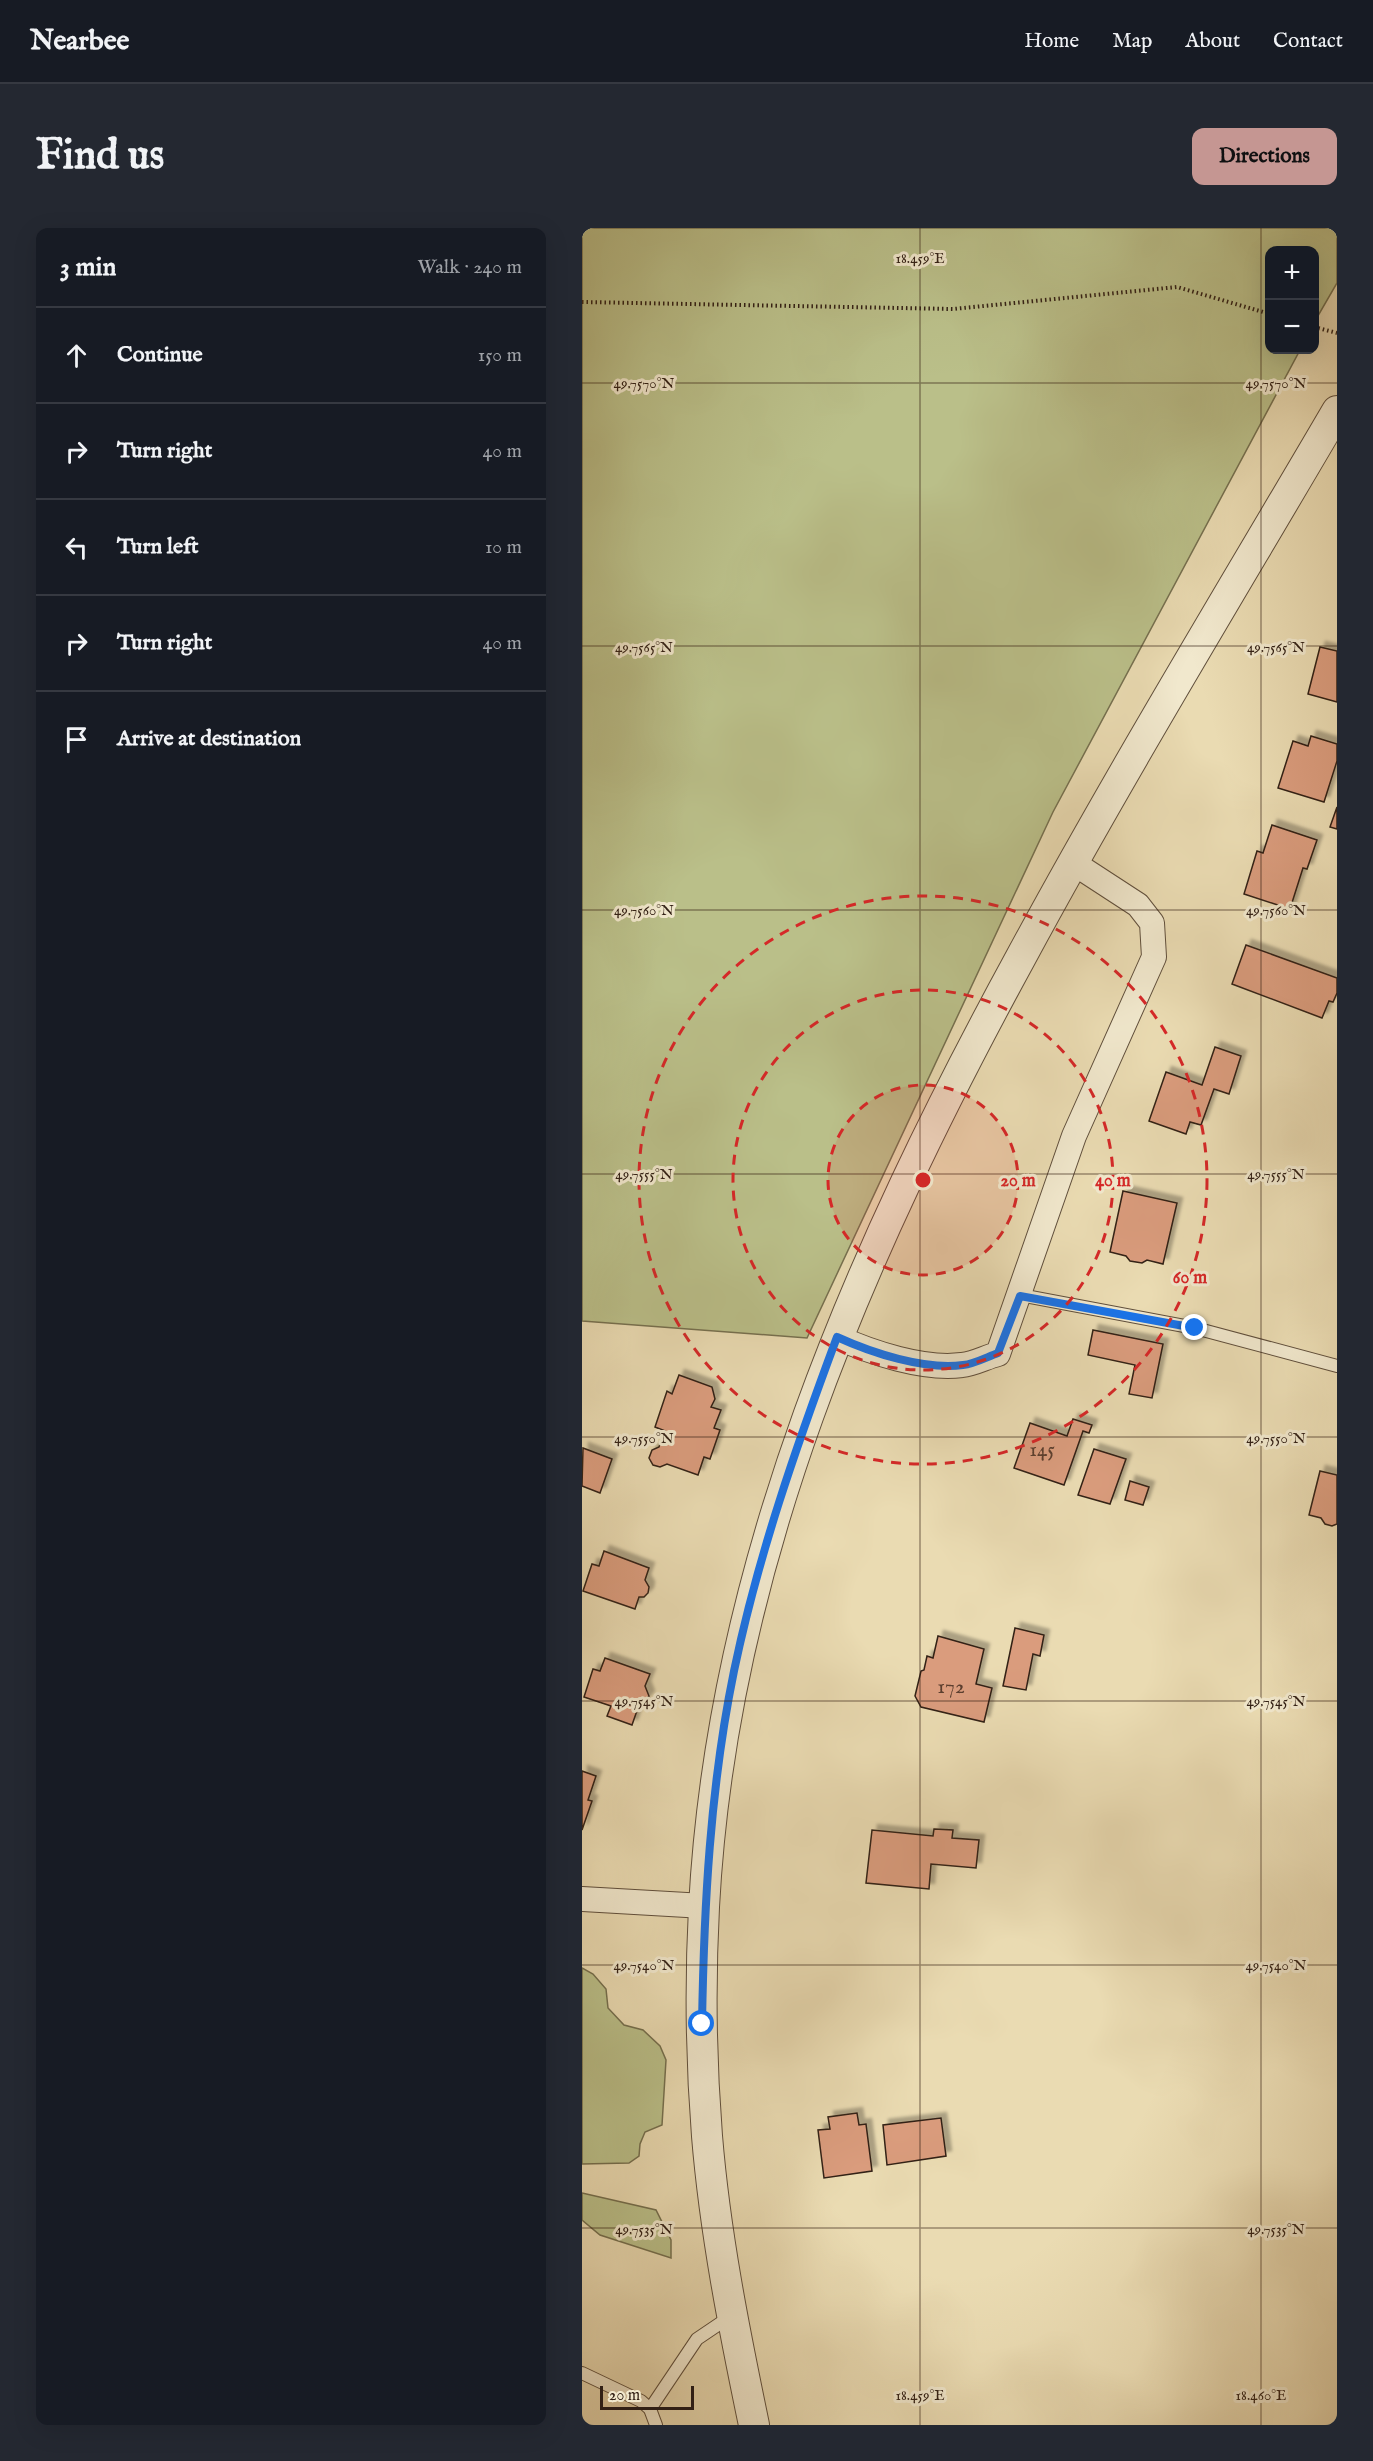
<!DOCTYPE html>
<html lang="en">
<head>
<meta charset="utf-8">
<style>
	:root { --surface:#171b24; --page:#242831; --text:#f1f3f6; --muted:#9ea1a6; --line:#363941; --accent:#c59692 }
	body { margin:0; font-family:"IM FELL English",serif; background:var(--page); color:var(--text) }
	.controls { position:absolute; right:18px; top:18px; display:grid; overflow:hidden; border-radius:12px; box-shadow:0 6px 24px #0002 }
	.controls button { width:54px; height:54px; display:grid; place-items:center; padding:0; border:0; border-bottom:2px solid var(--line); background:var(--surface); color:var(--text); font:30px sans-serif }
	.scale { position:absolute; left:18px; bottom:15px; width:94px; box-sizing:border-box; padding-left:6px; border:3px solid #322015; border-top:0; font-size:16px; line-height:21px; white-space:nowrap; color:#322015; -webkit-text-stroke:4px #f1e8cd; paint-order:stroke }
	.stop { position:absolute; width:18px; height:18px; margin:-14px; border:4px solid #1a73e8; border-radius:50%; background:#fff }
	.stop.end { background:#1a73e8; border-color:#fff; box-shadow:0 2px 6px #0008 }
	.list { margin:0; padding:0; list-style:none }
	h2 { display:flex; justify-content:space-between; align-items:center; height:78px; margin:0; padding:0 24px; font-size:26px }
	h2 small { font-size:20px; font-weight:400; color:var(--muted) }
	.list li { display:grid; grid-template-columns:39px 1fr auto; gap:18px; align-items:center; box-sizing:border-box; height:96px; padding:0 24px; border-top:2px solid var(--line) }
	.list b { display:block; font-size:22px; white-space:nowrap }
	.list em { font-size:20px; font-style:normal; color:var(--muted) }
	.icon { flex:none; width:33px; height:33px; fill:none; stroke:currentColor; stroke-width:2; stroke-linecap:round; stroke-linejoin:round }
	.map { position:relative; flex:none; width:755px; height:2197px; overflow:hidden; border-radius:12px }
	header { display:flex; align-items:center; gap:36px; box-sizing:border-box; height:84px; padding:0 30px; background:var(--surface); border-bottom:2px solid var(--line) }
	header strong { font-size:28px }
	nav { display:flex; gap:33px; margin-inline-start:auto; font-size:21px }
	.intro { display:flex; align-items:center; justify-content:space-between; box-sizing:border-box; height:144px; padding:0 36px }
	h1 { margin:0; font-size:42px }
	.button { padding:15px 27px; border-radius:12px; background:var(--accent); color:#111; font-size:21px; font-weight:700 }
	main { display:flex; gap:36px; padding:0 36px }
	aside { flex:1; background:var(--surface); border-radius:12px; box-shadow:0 6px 24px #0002 }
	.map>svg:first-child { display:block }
	.green { fill:#babf89; stroke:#76704f; stroke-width:1.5 }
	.building { fill:#da9c7d; stroke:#322015; stroke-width:1.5; filter:url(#shadow) }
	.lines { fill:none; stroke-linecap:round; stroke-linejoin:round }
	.service-casing { stroke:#604f3c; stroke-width:14 }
	.minor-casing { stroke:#604f3c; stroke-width:26 }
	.tertiary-casing { stroke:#604f3c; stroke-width:32 }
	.path { stroke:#322015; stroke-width:4; stroke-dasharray:1.5 3; stroke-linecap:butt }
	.service { stroke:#f1e8cd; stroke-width:12 }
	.minor { stroke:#f1e8cd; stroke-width:24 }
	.tertiary { stroke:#f1e8cd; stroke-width:30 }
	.route { stroke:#1a73e8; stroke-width:8 }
	.ticks { fill:none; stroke:#322015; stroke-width:1.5; stroke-opacity:0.45 }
	.ring { fill:none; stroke:#d62828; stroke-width:3; stroke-dasharray:10 8 }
	.labels { text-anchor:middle; stroke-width:6; stroke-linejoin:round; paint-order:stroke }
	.number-label { font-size:21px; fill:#5c3f2f }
	.ticks-label { font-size:15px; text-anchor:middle; fill:#322015; stroke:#f1e8cd; stroke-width:6; stroke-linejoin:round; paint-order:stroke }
	.centre { fill:#d62828; stroke:#f1e8cd; stroke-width:3 }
	.ring-label { font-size:18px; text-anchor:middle; font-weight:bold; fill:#d62828; stroke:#f1e8cd; stroke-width:6; stroke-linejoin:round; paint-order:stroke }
</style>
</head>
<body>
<header>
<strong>Nearbee</strong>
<nav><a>Home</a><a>Map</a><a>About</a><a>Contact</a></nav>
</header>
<div class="intro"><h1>Find us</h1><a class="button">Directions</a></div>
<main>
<aside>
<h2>3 min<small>Walk · 240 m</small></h2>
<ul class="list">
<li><svg class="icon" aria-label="ahead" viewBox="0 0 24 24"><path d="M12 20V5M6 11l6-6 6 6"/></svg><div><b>Continue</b></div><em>150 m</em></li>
<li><svg class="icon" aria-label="right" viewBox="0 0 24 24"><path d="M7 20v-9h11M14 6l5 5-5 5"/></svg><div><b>Turn right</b></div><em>40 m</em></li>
<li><svg class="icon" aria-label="left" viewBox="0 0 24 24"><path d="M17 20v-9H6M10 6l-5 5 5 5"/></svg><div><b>Turn left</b></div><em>10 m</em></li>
<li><svg class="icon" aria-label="right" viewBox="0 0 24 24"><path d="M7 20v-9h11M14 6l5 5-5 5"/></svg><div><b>Turn right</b></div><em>40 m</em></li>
<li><svg class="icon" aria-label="arrive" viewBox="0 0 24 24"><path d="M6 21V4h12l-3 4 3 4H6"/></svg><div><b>Arrive at destination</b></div></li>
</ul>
</aside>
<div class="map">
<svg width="755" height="2197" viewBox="0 0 755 2197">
	<defs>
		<filter id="shadow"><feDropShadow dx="5.5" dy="-5.5" stdDeviation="1.5" flood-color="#0004"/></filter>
	</defs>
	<rect width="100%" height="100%" fill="#eadbb2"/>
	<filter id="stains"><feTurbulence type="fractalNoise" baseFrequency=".00333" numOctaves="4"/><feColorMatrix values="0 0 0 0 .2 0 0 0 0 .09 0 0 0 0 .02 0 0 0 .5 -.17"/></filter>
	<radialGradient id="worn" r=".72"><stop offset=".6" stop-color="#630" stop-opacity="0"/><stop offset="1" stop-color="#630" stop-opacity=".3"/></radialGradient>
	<g class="green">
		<polygon points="0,0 755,0 755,55 733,93 732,22 688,22 688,122 718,122 471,584 225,1110 0,1093"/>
		<polygon points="0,1740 11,1746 24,1761 26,1780 42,1797 61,1802 78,1818 84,1832 80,1897 63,1904 58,1916 57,1928 47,1935 0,1936"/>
		<polygon points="0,1965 74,1982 89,2012 89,2030 18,2007 0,1992"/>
	</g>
	<g class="building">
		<polygon points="738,419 755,423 755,474 726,466"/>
		<polygon points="729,508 755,516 755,533 742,574 696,560 711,513 726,518"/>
		<polygon points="755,579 755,601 748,599"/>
		<polygon points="690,597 735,612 725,641 721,640 708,681 662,666 675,623 681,625"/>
		<polygon points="664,717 755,750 755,765 751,774 747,773 740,790 650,756"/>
		<polygon points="633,819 659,828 647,866 632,861 619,897 608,894 604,906 567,893 584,844 620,857"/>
		<polygon points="541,963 595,975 581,1036 565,1032 560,1035 548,1033 544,1028 528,1024"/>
		<polygon points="511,1102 581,1116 570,1170 547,1166 553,1137 506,1127"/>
		<polygon points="97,1147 130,1159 133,1171 129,1179 139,1182 132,1200 138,1202 128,1231 122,1229 116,1247 85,1236 78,1239 71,1237 67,1230 70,1222 77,1219 83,1203 73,1199 85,1163 90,1166"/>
		<polygon points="491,1191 510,1197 507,1205 501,1203 482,1257 432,1240 448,1195 485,1208"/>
		<polygon points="1,1220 30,1231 18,1265 0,1258"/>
		<polygon points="512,1221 544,1231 528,1276 496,1267"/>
		<polygon points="738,1243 755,1247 755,1296 750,1298 743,1296 739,1290 727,1287"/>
		<polygon points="548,1253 567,1259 561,1277 543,1272"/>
		<polygon points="22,1323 67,1340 63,1352 67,1359 66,1365 62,1369 57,1369 53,1381 1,1363 10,1336 17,1338"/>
		<polygon points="433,1400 462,1407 458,1428 451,1426 444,1462 421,1458"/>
		<polygon points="356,1408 402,1421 394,1456 410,1460 402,1494 339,1479 333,1468 339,1443 342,1442 345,1428 351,1430"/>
		<polygon points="23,1430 68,1446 63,1458 67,1468 62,1474 58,1474 50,1497 25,1488 29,1478 2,1469 11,1441 18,1443"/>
		<polygon points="0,1543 14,1548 6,1572 10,1573 0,1602"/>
		<polygon points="352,1601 371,1602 370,1610 397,1612 394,1640 349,1636 347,1661 284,1655 290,1602 351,1608"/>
		<polygon points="275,1885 277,1897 284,1896 290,1943 242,1950 236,1902 248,1901 246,1889"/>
		<polygon points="359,1890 364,1928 305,1937 301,1897"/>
	</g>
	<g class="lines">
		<g class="service-casing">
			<g id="service">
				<polyline points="438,1067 613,1100 755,1138"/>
				<polyline points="0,2145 59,2173 68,2181 74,2197"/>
				<polyline points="68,2181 115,2111 149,2088"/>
			</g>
		</g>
		<g class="minor-casing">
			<g id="minor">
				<path d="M255,1109C290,1125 342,1142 380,1137C392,1136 404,1129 416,1126L492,908L572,729L570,695L556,677L490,634"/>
				<polyline points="0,1671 122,1678"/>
			</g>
		</g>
		<g class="tertiary-casing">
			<path id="tertiary" d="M172,2197C152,2101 133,2005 125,1908C119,1832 118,1755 122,1679C140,1337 277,1026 439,729C539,544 649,364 755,183"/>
		</g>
		<g class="path">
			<polyline points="0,74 371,81 595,59 688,86"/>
			<polyline points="732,99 755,105"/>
		</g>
		<use href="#service" class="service"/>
		<use href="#minor" class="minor"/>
		<use href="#tertiary" class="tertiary"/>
	</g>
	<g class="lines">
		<path class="route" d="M120,1796C122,1678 128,1560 152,1443C176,1328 214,1219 255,1109C290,1125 342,1142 381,1137C392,1136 405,1129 416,1125L438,1068L613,1100"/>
	</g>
	<path class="ticks" d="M338,0V2197M679,0V2197M0,155H755M0,418H755M0,682H755M0,946H755M0,1209H755M0,1473H755M0,1737H755M0,2000H755"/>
	<circle cx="341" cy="952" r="95" fill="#d62828" fill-opacity=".12"/>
	<g class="ring">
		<circle cx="341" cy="952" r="95"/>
		<circle cx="341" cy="952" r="190"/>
		<circle cx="341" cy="952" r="284"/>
	</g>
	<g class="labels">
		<g class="number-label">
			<text x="460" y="1228">145</text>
			<text x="369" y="1465">172</text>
		</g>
	</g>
	<g class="ticks-label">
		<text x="338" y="35">18.459°E</text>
		<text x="62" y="160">49.7570°N</text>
		<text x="694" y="160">49.7570°N</text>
		<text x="62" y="424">49.7565°N</text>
		<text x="694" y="424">49.7565°N</text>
		<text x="62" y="687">49.7560°N</text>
		<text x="694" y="687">49.7560°N</text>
		<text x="62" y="951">49.7555°N</text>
		<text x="694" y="951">49.7555°N</text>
		<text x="62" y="1215">49.7550°N</text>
		<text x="694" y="1215">49.7550°N</text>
		<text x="62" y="1478">49.7545°N</text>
		<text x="694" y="1478">49.7545°N</text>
		<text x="62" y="1742">49.7540°N</text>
		<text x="694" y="1742">49.7540°N</text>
		<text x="62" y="2006">49.7535°N</text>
		<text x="694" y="2006">49.7535°N</text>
		<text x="338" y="2172">18.459°E</text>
		<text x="679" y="2172">18.460°E</text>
	</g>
	<circle cx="341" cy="952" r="9" class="centre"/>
	<g class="ring-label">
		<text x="436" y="958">20 m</text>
		<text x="531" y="958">40 m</text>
		<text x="608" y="1055">60 m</text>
	</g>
	<rect width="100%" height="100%" filter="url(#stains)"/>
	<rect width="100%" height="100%" fill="url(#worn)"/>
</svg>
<div class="controls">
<button>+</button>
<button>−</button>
</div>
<div class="scale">20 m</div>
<div class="stop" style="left:120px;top:1796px"></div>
<div class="stop end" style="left:613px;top:1100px"></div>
</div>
</main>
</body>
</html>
